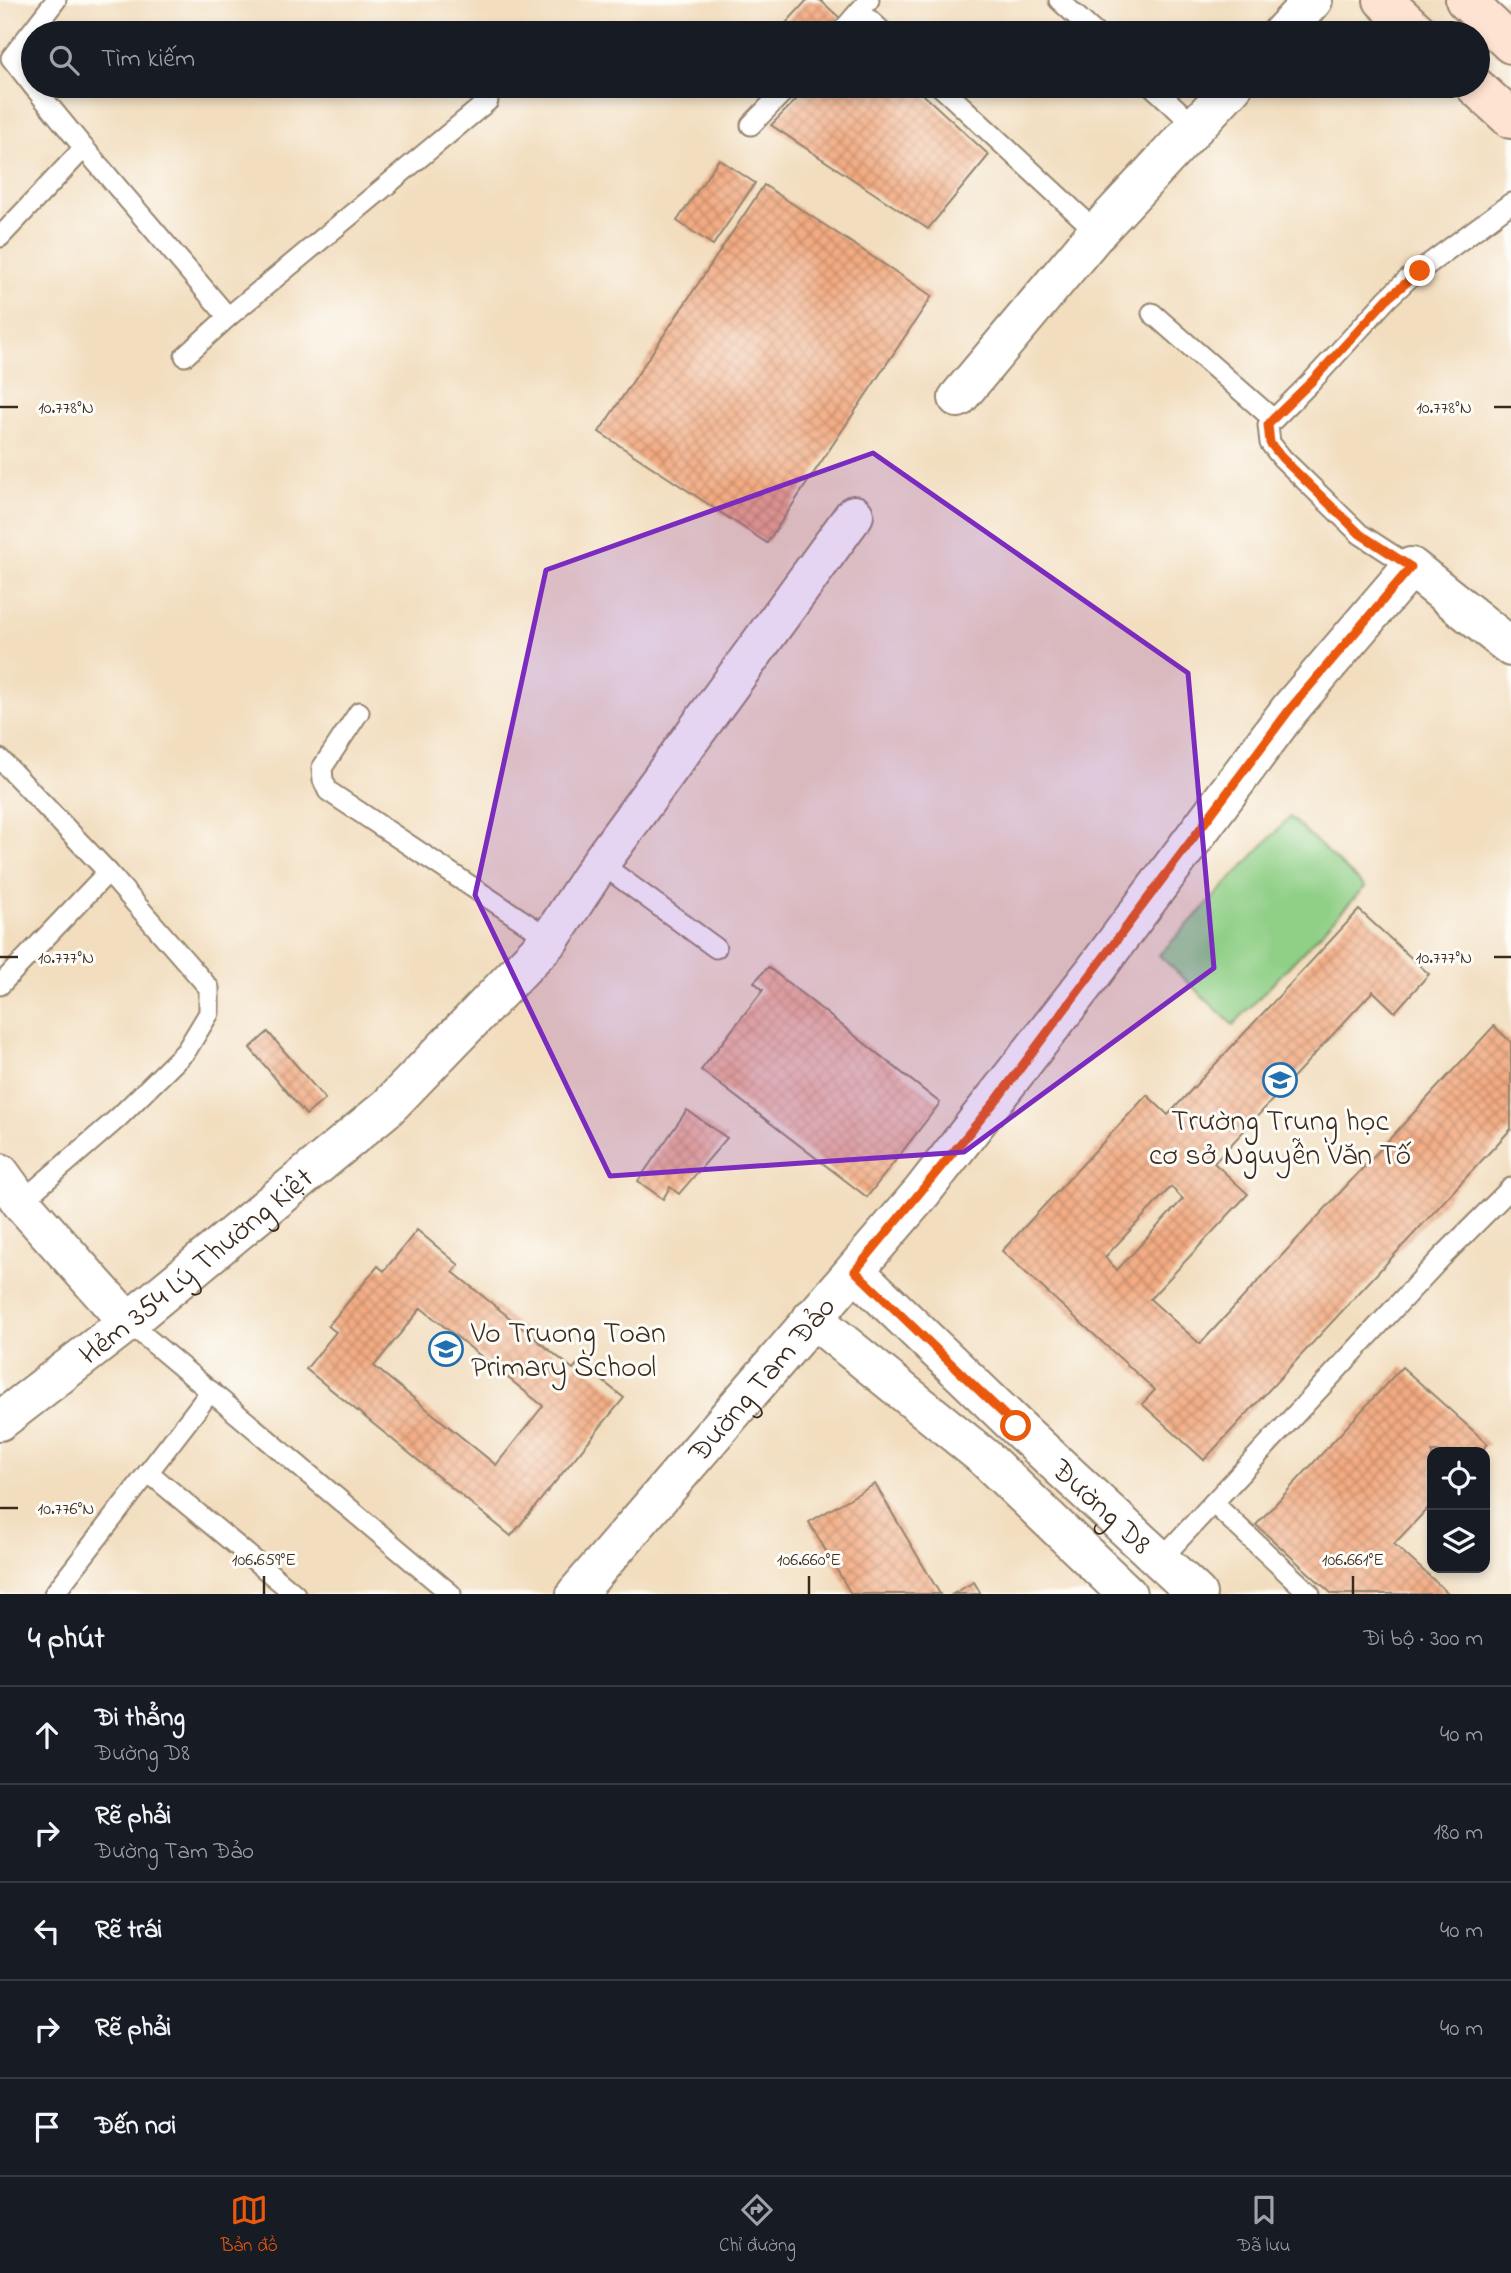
<!DOCTYPE html>
<html lang="vi">
<head>
<meta charset="utf-8">
<style>
	:root { --surface:#171b24; --page:#242831; --text:#f1f3f6; --muted:#9ea1a6; --line:#363941; --accent:#ea580c }
	body { margin:0; font-family:"Indie Flower",sans-serif; background:var(--page); color:var(--text) }
	.controls { position:absolute; right:21px; bottom:21px; display:grid; overflow:hidden; border-radius:14px; box-shadow:0 4px 10px #0003 }
	.controls button { width:63px; height:63px; display:grid; place-items:center; padding:0; border:0; border-bottom:2px solid var(--line); background:var(--surface); color:var(--text); font:35px sans-serif }
	.stop { position:absolute; width:21px; height:21px; margin:-16px; border:5px solid #ea580c; border-radius:50%; background:#fff }
	.stop.end { background:#ea580c; border-color:#fff; box-shadow:0 2px 7px #0008 }
	.list { margin:0; padding:0; list-style:none }
	h2 { display:flex; justify-content:space-between; align-items:center; height:91px; margin:0; padding:0 28px; font-size:30px }
	h2 small { font-size:23px; font-weight:400; color:var(--muted) }
	.list li { display:grid; grid-template-columns:46px 1fr auto; gap:21px; align-items:center; box-sizing:border-box; height:98px; padding:0 28px; border-top:2px solid var(--line) }
	.list b { display:block; font-size:26px; white-space:nowrap }
	.list p { margin:0; font-size:23px; white-space:nowrap; color:var(--muted) }
	.list em { font-size:23px; font-style:normal; color:var(--muted) }
	.icon { flex:none; width:38px; height:38px; fill:none; stroke:currentColor; stroke-width:2; stroke-linecap:round; stroke-linejoin:round }
	.map { position:relative; flex:none; width:1511px; height:1594px; overflow:hidden }
	.search { position:absolute; background:var(--surface); box-shadow:0 4px 10px #0003; left:21px; right:21px; top:21px; height:77px; display:flex; align-items:center; gap:18px; box-sizing:border-box; padding:0 24px; border-radius:38px; color:var(--muted); font-size:26px }
	.sheet { height:581px; background:var(--surface) }
	nav { display:flex; justify-content:space-around; align-items:center; box-sizing:border-box; height:98px; border-top:2px solid var(--line); background:var(--surface); font-size:19px; color:var(--muted) }
	nav a { display:grid; justify-items:center; gap:4px }
	nav .on { color:var(--accent) }
	.map>svg:first-child { display:block }
	.garden { fill:#8fcf86; stroke:#657c52; stroke-width:2 }
	.building { fill:url(#building-cross-hatch); fill-rule:evenodd }
	.lines { fill:none; stroke-linecap:round; stroke-linejoin:round }
	.lane-casing { stroke:#96846e; stroke-width:23 }
	.street-casing { stroke:#96846e; stroke-width:42 }
	.secondary-casing { stroke:#96846e; stroke-width:42 }
	.lane { stroke:#fff; stroke-width:19 }
	.street { stroke:#fff; stroke-width:38 }
	.secondary { stroke:#fee3d2; stroke-width:38 }
	.route { stroke:#ea580c; stroke-width:9 }
	.marked { fill:#7b2cbf; fill-opacity:0.2; stroke:#7b2cbf; stroke-width:5; stroke-linejoin:round }
	.ticks { fill:none; stroke:#3b2a1e; stroke-width:2.5 }
	.labels { text-anchor:middle; stroke-width:6; stroke-linejoin:round; paint-order:stroke }
	.poi-label { font-size:30px; fill:#3b2a1e; stroke:#fdfcf7 }
	.street-label { font-size:30px; fill:#3b2a1e; stroke:#fdfcf7 }
	.ticks-label { font-size:18px; text-anchor:middle; fill:#3b2a1e; stroke:#fdfcf7; stroke-width:6; stroke-linejoin:round; paint-order:stroke }
</style>
</head>
<body>
<div class="map">
<svg width="1511" height="1594" viewBox="0 0 1511 1594">
	<defs>
		<pattern id="building-cross-hatch" width="8" height="8" patternUnits="userSpaceOnUse" patternTransform="scale(1.75)"><rect width="8" height="8" fill="#f3ab82"/><path d="M0 0l8 8M0 8l8-8" fill="none" stroke="#c68b6a"/></pattern>
	</defs>
	<rect width="100%" height="100%" fill="#fdfcf7"/>
	<filter id="ink" filterUnits="userSpaceOnUse"><feTurbulence type="fractalNoise" baseFrequency=".0143" numOctaves="2"/><feDisplacementMap in="SourceGraphic" scale="14" xChannelSelector="R" yChannelSelector="G"/><feConvolveMatrix kernelMatrix="1 2 1 2 8 2 1 2 1" color-interpolation-filters="sRGB"/></filter>
	<filter id="wash" filterUnits="userSpaceOnUse"><feTurbulence type="fractalNoise" baseFrequency=".00686" numOctaves="4" result="noise"/><feDisplacementMap in="SourceGraphic" scale="28" xChannelSelector="R" yChannelSelector="G"/><feGaussianBlur stdDeviation="1.57" result="paint"/><feColorMatrix in="noise" values="0 0 0 0 0 0 0 0 0 0 0 0 0 0 0 0 0 1.4 0 .05"/><feComposite in="paint" operator="in"/></filter>
	<g filter="url(#wash)">
		<rect width="100%" height="100%" fill="#f2ddbe"/>
		<polygon class="garden" points="1290,817 1365,887 1233,1025 1159,955"/>
		<g id="blocks">
			<g class="building">
				<polygon points="807,0 820,0 840,18 826,33 777,33"/>
				<polygon points="810,86 914,86 989,155 928,229 771,125"/>
				<polygon points="719,159 755,183 713,245 677,221"/>
				<polygon points="764,185 932,296 767,543 599,432"/>
				<path d="M1359,910L1429,974L1395,1012L1373,991L1214,1163L1248,1194L1150,1299L1200,1344L1494,1026L1511,1042V1129L1204,1460L1142,1404L1155,1390L1002,1251L1147,1095L1168,1115ZM1171,1187L1183,1199L1117,1270L1105,1257Z"/>
				<polygon points="768,967 940,1103 867,1197 701,1070 763,990 754,982"/>
				<polygon points="268,1032 325,1099 306,1115 250,1048"/>
				<polygon points="687,1110 727,1138 679,1194 670,1187 663,1199 638,1181"/>
				<path d="M417,1230L459,1265L453,1272L573,1369L579,1362L624,1398L511,1536L306,1369L336,1332L328,1326L378,1266L384,1271ZM421,1308L543,1406L496,1465L374,1366Z"/>
				<polygon points="1402,1367 1488,1444 1480,1452 1432,1452 1432,1504 1394,1544 1449,1594 1332,1594 1256,1525"/>
				<polygon points="875,1484 940,1594 851,1594 809,1522"/>
				<polygon points="974,1582 981,1594 953,1594"/>
			</g>
		</g>
	</g>
	<g filter="url(#ink)">
		<use href="#blocks" fill-opacity="0" stroke="#96846e" stroke-width="2"/>
		<g class="lines">
			<g class="lane-casing">
				<g id="lane">
					<polyline points="1059,0 1095,33"/>
					<polyline points="861,12 884,33"/>
					<polyline points="840,33 869,0"/>
					<polyline points="33,86 11,58 56,0"/>
					<polyline points="940,86 1097,232"/>
					<polyline points="1152,86 1195,126"/>
					<polyline points="751,125 789,86"/>
					<polyline points="84,148 228,317"/>
					<polyline points="0,237 84,148 33,86"/>
					<polyline points="1152,313 1273,419"/>
					<polyline points="185,356 228,317 488,101"/>
					<polyline points="1411,567 1360,534 1282,458 1270,443 1268,425 1312,381 1387,299 1407,280 1511,203"/>
					<polyline points="359,712 322,768 323,780 328,791 550,939"/>
					<polyline points="0,759 108,872 209,988 209,1013 186,1051 118,1118 21,1202"/>
					<polyline points="600,863 716,948"/>
					<polyline points="0,985 108,872"/>
					<polyline points="128,1322 451,1594"/>
					<polyline points="148,1472 295,1594"/>
					<polyline points="1213,1503 1310,1594"/>
					<polyline points="1160,1560 1442,1257 1511,1188"/>
					<polyline points="54,1594 211,1391"/>
				</g>
			</g>
			<g class="street-casing">
				<g id="street">
					<polyline points="1282,33 1313,0"/>
					<polyline points="958,398 1097,232 1233,86"/>
					<polyline points="0,1173 21,1202 128,1322"/>
					<path id="s1" d="M855,1271L1016,1426L1197,1594"/>
					<polyline points="812,1318 984,1457 1127,1594"/>
					<path id="s2" d="M0,1421L128,1322L388,1107L550,939L600,863L854,515"/>
					<path id="s3" d="M576,1594L922,1192L1093,973L1290,709L1411,567L1511,647"/>
				</g>
			</g>
			<g class="secondary-casing">
				<g id="secondary">
					<polyline points="1383,0 1419,33"/>
					<polyline points="1465,0 1511,44"/>
					<polyline points="1475,86 1511,119"/>
				</g>
			</g>
			<use href="#lane" class="lane"/>
			<use href="#street" class="street"/>
			<use href="#secondary" class="secondary"/>
		</g>
	</g>
	<g class="lines" filter="url(#ink)">
		<polyline class="route" points="1016,1426 855,1271 998,1098 1290,709 1411,567 1360,534 1282,458 1270,443 1268,425 1273,419 1312,381 1387,299 1420,271"/>
	</g>
	<path class="marked" d="M873,453L1188,673L1214,968L964,1152L610,1176L475,895L546,570Z"/>
	<path class="ticks" d="M0,407H18M1494,407H1511M0,957H18M1494,957H1511M0,1508H18M264,1576V1594M809,1576V1594M1353,1576V1594"/>
	<defs>
		<g id="school-ring" transform="scale(1.75)"><circle r="9.5" fill="#fdfcf7" stroke="#1f6fb2" stroke-width="1.5"/><path d="M0-5L7-2L0 1L-7-2ZM-4 1L0 2.5L4 1V4Q0 6-4 4Z" fill="#1f6fb2"/></g>
	</defs>
	<g fill-rule="evenodd">
		<use href="#school-ring" x="1280" y="1080"/>
		<use href="#school-ring" x="446" y="1349"/>
	</g>
	<g class="labels">
		<g class="poi-label">
			<text x="1280" y="1130">Trường Trung học<tspan x="1280" dy="34">cơ sở Nguyễn Văn Tố</tspan></text>
			<text x="471" y="1342" text-anchor="start">Vo Truong Toan<tspan x="471" dy="34">Primary School</tspan></text>
		</g>
		<g class="street-label">
			<text dy="10" stroke="none"><textPath href="#s2" startOffset="250">Hẻm 354 Lý Thường Kiệt</textPath></text>
			<text dy="10" stroke="none"><textPath href="#s3" startOffset="284">Đường Tam Đảo</textPath></text>
			<text dy="10" stroke="none"><textPath href="#s1" startOffset="341">Đường D8</textPath></text>
		</g>
	</g>
	<g class="ticks-label">
		<text x="66" y="413">10.778°N</text>
		<text x="1444" y="413">10.778°N</text>
		<text x="66" y="963">10.777°N</text>
		<text x="1444" y="963">10.777°N</text>
		<text x="66" y="1514">10.776°N</text>
		<text x="264" y="1565">106.659°E</text>
		<text x="809" y="1565">106.660°E</text>
		<text x="1353" y="1565">106.661°E</text>
	</g>
</svg>
<div class="controls">
<button><svg class="icon" aria-label="locate" viewBox="0 0 24 24"><circle cx="12" cy="12" r="6"/><path d="M12 2v4M12 18v4M2 12h4M18 12h4"/></svg></button>
<button><svg class="icon" aria-label="layers" viewBox="0 0 24 24"><path d="M12 4l9 5-9 5-9-5zM3 14l9 5 9-5"/></svg></button>
</div>
<div class="stop" style="left:1016px;top:1426px"></div>
<div class="stop end" style="left:1420px;top:271px"></div>
<div class="search"><svg class="icon" aria-label="search" viewBox="0 0 24 24"><circle cx="10" cy="10" r="6"/><path d="M15 15l6 6"/></svg>Tìm kiếm</div>
</div>
<section class="sheet">
<h2>4 phút<small>Đi bộ · 300 m</small></h2>
<ul class="list">
<li><svg class="icon" aria-label="ahead" viewBox="0 0 24 24"><path d="M12 20V5M6 11l6-6 6 6"/></svg><div><b>Đi thẳng</b><p>Đường D8</p></div><em>40 m</em></li>
<li><svg class="icon" aria-label="right" viewBox="0 0 24 24"><path d="M7 20v-9h11M14 6l5 5-5 5"/></svg><div><b>Rẽ phải</b><p>Đường Tam Đảo</p></div><em>180 m</em></li>
<li><svg class="icon" aria-label="left" viewBox="0 0 24 24"><path d="M17 20v-9H6M10 6l-5 5 5 5"/></svg><div><b>Rẽ trái</b></div><em>40 m</em></li>
<li><svg class="icon" aria-label="right" viewBox="0 0 24 24"><path d="M7 20v-9h11M14 6l5 5-5 5"/></svg><div><b>Rẽ phải</b></div><em>40 m</em></li>
<li><svg class="icon" aria-label="arrive" viewBox="0 0 24 24"><path d="M6 21V4h12l-3 4 3 4H6"/></svg><div><b>Đến nơi</b></div></li>
</ul>
</section>
<nav>
<a class="on"><svg class="icon" aria-label="map" viewBox="0 0 24 24"><path d="M3 6l6-2 6 2 6-2v14l-6 2-6-2-6 2zM9 4v14M15 6v14"/></svg>Bản đồ</a>
<a><svg class="icon" aria-label="directions" viewBox="0 0 24 24"><path d="M12 3l9 9-9 9-9-9zM9 14v-3h6M13 9l2 2-2 2"/></svg>Chỉ đường</a>
<a><svg class="icon" aria-label="saved" viewBox="0 0 24 24"><path d="M7 4h10v16l-5-4-5 4z"/></svg>Đã lưu</a>
</nav>
</body>
</html>
